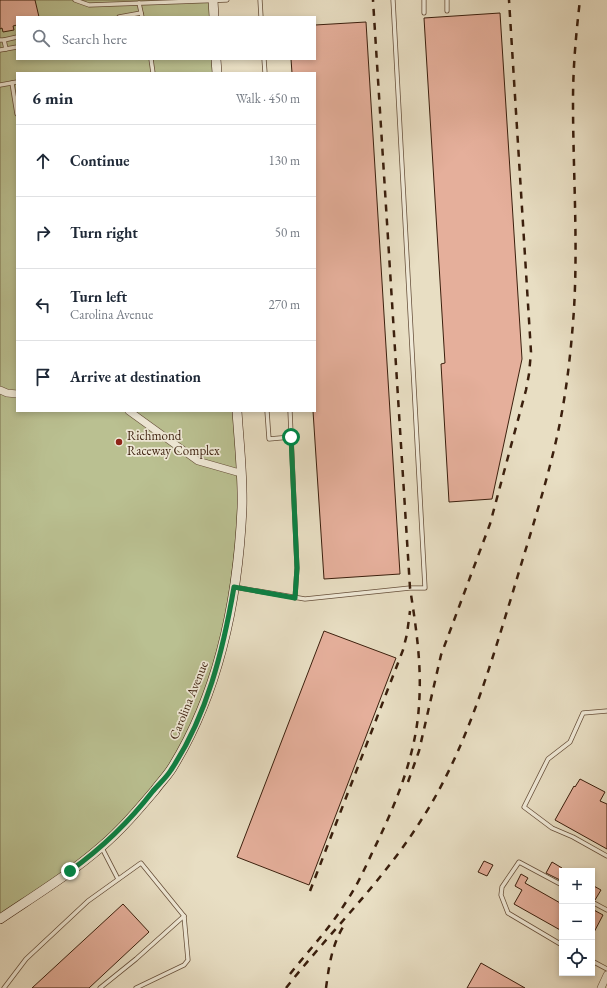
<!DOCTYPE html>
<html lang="en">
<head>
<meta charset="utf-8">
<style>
	:root { --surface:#fff; --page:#f6f6f7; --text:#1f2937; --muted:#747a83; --line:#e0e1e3 }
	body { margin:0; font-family:"EB Garamond",serif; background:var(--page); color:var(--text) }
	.controls { position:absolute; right:12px; bottom:12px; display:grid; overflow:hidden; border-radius:0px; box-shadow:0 2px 6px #0003 }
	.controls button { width:36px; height:36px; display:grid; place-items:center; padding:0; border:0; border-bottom:1px solid var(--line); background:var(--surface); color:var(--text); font:20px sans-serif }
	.stop { position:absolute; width:12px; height:12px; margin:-9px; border:3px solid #0b8043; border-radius:50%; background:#fff }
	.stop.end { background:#0b8043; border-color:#fff; box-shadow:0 1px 4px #0008 }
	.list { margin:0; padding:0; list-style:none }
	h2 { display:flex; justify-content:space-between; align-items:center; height:52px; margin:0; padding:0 16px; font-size:17px }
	h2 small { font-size:13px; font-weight:400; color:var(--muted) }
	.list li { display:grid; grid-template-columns:26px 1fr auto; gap:12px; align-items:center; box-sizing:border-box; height:72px; padding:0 16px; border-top:1px solid var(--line) }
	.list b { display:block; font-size:15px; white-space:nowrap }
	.list p { margin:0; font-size:13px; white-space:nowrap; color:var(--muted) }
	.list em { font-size:13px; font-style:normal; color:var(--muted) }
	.icon { flex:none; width:22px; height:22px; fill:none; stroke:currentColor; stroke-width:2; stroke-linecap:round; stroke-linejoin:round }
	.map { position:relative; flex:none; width:607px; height:988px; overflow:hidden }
	.search { position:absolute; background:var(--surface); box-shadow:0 2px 6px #0003; left:16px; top:16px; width:300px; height:44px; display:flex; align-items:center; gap:10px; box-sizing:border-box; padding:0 14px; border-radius:0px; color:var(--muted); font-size:15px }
	.panel { position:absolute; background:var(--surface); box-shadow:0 2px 6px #0003; left:16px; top:72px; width:300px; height:340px; border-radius:0px }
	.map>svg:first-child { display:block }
	.green { fill:#bac091; stroke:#7a704f }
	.building { fill:#e5af9b; stroke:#3b1f0d }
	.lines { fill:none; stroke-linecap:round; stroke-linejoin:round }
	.lane-casing { stroke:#664f3a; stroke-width:5 }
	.street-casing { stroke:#664f3a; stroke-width:8 }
	.secondary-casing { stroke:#3b1f0d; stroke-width:10 }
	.lane { stroke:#f0ead8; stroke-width:3.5 }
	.street { stroke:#f0ead8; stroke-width:7 }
	.secondary { stroke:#f0ead8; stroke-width:9 }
	.rail { stroke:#3b1f0d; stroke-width:2.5; stroke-dasharray:7 7; stroke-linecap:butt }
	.route { stroke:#0b8043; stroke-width:5 }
	.poi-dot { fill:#8f2418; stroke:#f0ead8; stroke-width:1.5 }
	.labels { text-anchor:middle; stroke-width:3.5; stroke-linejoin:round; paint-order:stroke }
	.poi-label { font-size:13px; fill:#3b1f0d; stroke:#f0ead8; text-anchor:start }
	.street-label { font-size:13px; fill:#3b1f0d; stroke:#f0ead8 }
</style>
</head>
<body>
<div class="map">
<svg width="607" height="988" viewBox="0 0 607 988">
	<rect width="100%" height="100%" fill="#e8dec3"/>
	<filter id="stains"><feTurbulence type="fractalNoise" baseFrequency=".005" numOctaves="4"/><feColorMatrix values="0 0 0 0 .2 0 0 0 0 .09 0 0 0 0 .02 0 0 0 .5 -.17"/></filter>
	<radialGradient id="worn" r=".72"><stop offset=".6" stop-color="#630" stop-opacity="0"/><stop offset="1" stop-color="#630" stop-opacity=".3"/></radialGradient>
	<polygon class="green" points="0,0 213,0 214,17 17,17 17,59 216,59 217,73 17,73 17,411 237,411 242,491 224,640 182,750 118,832 0,919"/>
	<g class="building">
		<polygon points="0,0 35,0 39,17 17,17 17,25 13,26 14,30 3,32 2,28 0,29"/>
		<polygon points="500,13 522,359 492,499 449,502 441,364 445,363 424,18"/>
		<polygon points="366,22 400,574 324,579 313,411 315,411 315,73 292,73 291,59 315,59 315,25"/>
		<polygon points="324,631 396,658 309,885 237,857"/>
		<polygon points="580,779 605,792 600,801 607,804 607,849 555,820 574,786 575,787"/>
		<polygon points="484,861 493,865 487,876 478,872"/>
		<polygon points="552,862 562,868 562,881 546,873"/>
		<polygon points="521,874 528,878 525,883 562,904 562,931 514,904 522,890 515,886"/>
		<polygon points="592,885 601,890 595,900 592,899"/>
		<polygon points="123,904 149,932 89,988 32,988"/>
		<polygon points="592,909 603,915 592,936"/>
		<polygon points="481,963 525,988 467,988"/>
	</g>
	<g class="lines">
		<g class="lane-casing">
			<g id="lane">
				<polyline points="75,0 89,5 227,0"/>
				<polyline points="260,0 261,17"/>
				<polyline points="424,0 424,13"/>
				<polyline points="447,0 447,11"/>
				<polyline points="139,3 142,17"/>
				<polyline points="119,17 141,13"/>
				<polyline points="0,40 4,40 6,49"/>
				<polyline points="4,40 17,37"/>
				<polyline points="0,50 17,47"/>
				<polyline points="151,59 153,73"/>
				<polyline points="264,59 265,73"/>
				<polyline points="12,83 17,114"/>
				<polyline points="0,85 17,82"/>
				<polyline points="267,411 269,439 291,437"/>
				<polyline points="290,411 297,568 295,598"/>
				<polyline points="234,587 305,599 410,588 425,588 393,0"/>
				<polyline points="607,711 583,713 570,742 548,759 524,807 552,828 573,837 607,856"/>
				<polyline points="102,848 118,879"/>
				<polyline points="562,885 519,862 502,887 501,895 508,913 562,945"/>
				<polyline points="592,902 607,910"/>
				<polyline points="592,961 607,969"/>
				<polyline points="4,988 26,959 88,901 141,863 184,916 188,960 184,965 136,988"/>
				<polyline points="100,988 136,959 184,916"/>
			</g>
		</g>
		<g class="street-casing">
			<g id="street">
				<polyline points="0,390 7,393 17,394"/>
				<polyline points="129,411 198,461 240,473"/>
				<polyline points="601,988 607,975"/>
			</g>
		</g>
		<g class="secondary-casing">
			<g id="secondary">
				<polyline points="213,0 214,17"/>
				<polyline points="216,59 217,73"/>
				<path d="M0,919C34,896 70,874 101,847C121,830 138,810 155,790C160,783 167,776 172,768C219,692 238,597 242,508C243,476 239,443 237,411"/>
			</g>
		</g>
		<use href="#lane" class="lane"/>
		<use href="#street" class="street"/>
		<use href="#secondary" class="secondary"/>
		<g class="rail">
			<polyline points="408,782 419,751 441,655 490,524 526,390 529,374 531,352 509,0"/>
			<polyline points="310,891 403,650 407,634 410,611"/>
			<path d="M290,974C309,950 330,928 346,902C357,886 365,868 373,851C395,806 416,756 419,705C422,665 416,627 410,588L373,0"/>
			<path d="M286,988C330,932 382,882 420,822C465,753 488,673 512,595C527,544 544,493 556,441C566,398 571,353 574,309C578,240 573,170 573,101C573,67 576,34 580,0"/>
			<path d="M326,988C329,966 332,943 345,924"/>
		</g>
	</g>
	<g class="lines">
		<path class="route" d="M70,871C102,848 129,822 153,791C159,784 166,778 171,770C207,716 223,651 234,587L295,598L297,568L291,437"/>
	</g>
	<circle class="poi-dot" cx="119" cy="442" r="4"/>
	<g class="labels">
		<g class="poi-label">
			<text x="127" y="440">Richmond<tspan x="127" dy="15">Raceway Complex</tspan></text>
		</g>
		<g class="street-label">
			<text transform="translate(188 700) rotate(-68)" y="5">Carolina Avenue</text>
		</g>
	</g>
	<rect width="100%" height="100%" filter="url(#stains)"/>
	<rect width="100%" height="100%" fill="url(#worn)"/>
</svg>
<div class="controls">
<button>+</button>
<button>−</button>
<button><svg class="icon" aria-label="locate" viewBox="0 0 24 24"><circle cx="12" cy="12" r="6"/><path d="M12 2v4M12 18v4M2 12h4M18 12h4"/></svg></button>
</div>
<div class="stop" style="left:291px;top:437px"></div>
<div class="stop end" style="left:70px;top:871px"></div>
<div class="search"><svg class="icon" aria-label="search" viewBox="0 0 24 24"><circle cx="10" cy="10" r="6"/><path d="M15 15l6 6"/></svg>Search here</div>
<section class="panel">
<h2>6 min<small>Walk · 450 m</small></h2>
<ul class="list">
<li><svg class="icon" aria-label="ahead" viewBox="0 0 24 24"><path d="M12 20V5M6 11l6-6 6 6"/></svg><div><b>Continue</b></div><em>130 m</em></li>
<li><svg class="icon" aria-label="right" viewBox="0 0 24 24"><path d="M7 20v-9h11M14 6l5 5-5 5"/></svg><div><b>Turn right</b></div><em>50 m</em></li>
<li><svg class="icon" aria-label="left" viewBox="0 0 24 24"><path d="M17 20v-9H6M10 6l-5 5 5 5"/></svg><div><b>Turn left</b><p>Carolina Avenue</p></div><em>270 m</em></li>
<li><svg class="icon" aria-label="arrive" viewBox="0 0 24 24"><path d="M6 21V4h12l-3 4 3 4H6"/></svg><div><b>Arrive at destination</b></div></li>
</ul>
</section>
</div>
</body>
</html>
